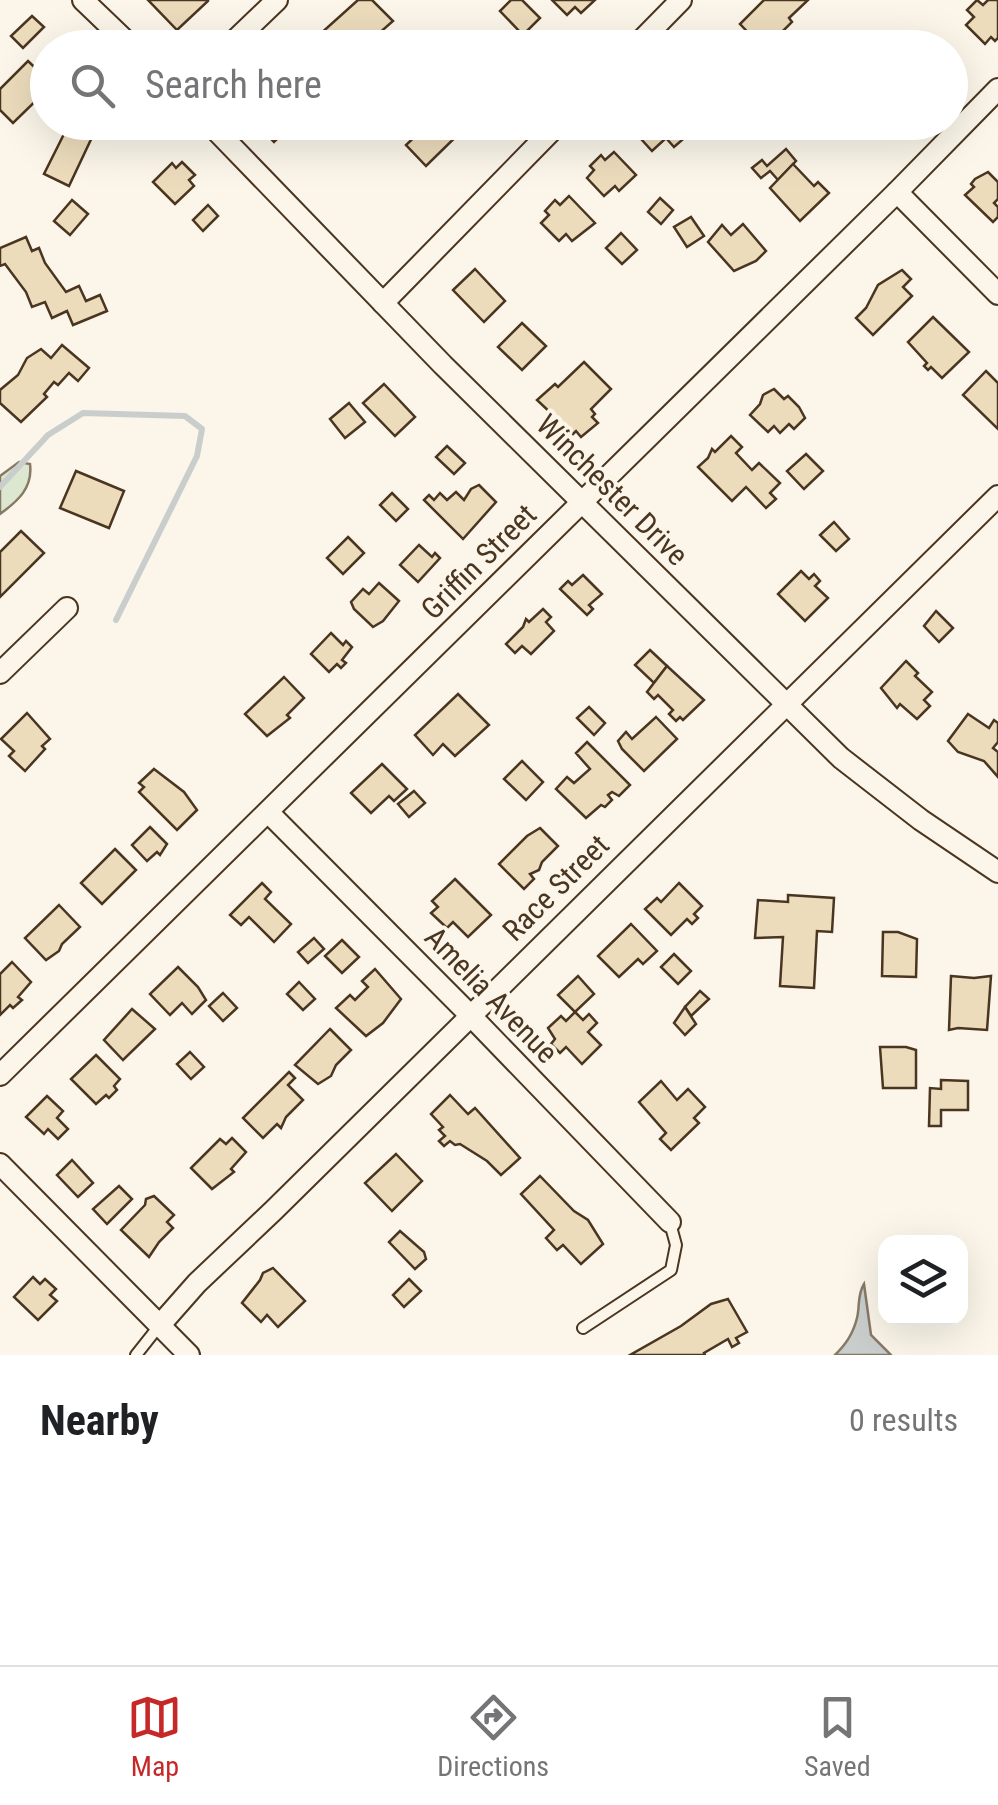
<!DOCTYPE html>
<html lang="en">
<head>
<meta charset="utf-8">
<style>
	:root { --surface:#fff; --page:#f6f6f6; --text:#202124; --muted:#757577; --line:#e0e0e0; --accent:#c62828 }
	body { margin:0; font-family:"Roboto Condensed",sans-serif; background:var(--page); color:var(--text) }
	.controls { position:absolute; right:30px; bottom:30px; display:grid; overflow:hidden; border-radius:20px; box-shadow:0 10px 40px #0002 }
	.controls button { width:90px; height:90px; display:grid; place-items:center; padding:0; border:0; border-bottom:2px solid var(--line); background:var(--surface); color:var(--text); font:50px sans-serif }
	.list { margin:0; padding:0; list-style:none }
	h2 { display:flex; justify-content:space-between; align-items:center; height:130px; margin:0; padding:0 40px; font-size:42px }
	h2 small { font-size:32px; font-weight:400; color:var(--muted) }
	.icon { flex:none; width:55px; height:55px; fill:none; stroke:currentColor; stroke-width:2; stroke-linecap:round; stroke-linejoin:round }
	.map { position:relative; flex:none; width:998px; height:1355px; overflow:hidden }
	.search { position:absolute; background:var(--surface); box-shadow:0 10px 40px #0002; left:30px; right:30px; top:30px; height:110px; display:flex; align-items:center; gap:25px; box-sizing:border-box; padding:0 35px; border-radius:55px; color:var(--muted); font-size:38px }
	.sheet { height:310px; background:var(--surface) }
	nav { display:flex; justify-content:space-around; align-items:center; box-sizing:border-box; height:140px; border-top:2px solid var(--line); background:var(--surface); font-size:28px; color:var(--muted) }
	nav a { display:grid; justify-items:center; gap:5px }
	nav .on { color:var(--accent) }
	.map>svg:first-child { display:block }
	.green { fill:#dce7d0; stroke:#887966; stroke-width:2.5 }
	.water { fill:#c9cecd; stroke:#887966; stroke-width:2.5 }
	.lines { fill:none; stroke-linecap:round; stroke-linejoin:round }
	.stream { stroke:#c9cecd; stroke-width:6 }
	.building { fill:#ecdcbc; stroke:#4a3520; stroke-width:2.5 }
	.lane-casing { stroke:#4a3520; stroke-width:14 }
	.street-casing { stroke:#4a3520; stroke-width:24 }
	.lane { stroke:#fbf6e9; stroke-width:10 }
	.street { stroke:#fbf6e9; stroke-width:20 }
	.labels { text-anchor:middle; stroke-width:8; stroke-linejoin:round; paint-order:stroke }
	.street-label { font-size:30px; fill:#4a3520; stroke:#fbf6e9 }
</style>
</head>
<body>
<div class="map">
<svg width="998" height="1355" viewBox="0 0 998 1355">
	<rect width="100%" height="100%" fill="#fbf6e9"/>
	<path class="green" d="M19,462L30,464C33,488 18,501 0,514V476Z"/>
	<path class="water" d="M864,1284L871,1335L891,1355H835C846,1344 853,1334 857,1318C860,1306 857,1295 864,1284Z"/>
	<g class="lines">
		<polyline class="stream" points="0,487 48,435 83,413 185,416 202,429 197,456 116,620"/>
	</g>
	<g class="building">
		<polygon points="148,0 208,0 208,1 177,30"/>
		<polygon points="358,0 372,0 393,21 368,43 372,47 313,48 309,44"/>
		<polygon points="511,0 522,0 540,18 523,35 500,11"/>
		<polygon points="552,0 595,0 581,13 575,7 567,15"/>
		<polygon points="764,0 808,0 789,18 792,22 766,48 763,48 740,24"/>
		<polygon points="977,0 983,5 988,0 998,0 998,38 995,41 991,37 985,44 966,25 974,17 967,10"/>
		<polygon points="32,16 44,27 23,48 11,36"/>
		<polygon points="28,61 48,80 48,89 13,123 0,110 0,89"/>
		<polygon points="255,122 294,122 274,142"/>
		<polygon points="423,122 471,122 426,166 406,145 426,126"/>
		<polygon points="638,122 678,122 689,134 674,147 666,138 652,151 632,129"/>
		<polygon points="73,123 94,133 69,186 44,174 67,128"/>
		<polygon points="786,149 796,161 778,180 770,171 761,178 752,168 762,160 767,166"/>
		<polygon points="614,152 636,175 619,191 615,186 604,196 587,178 594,170 590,166 601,155 605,160"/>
		<polygon points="182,162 195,175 189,180 194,186 175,204 153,182 172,163 176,168"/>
		<polygon points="793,164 814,186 818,182 829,193 800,221 770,188"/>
		<polygon points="988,172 998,182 998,199 994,203 998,207 998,217 993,222 965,195 974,187 971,184 975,179"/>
		<polygon points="569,196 595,223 572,241 566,234 559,241 541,223 549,215 545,211 555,200 560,205"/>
		<polygon points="660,198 673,210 661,224 648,212"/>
		<polygon points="72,200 88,214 70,235 54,221"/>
		<polygon points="208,205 218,216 203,231 193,220"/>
		<polygon points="691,217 704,236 687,247 674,227"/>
		<polygon points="743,224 766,251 756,261 734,271 708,242 722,225 731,235"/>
		<polygon points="621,233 637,250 622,264 606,248"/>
		<polygon points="26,237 32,251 39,248 45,263 66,292 79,286 86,301 100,295 107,311 73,325 67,311 52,318 45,302 32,307 26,292 5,264 0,266 0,248"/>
		<polygon points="475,269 505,301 484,322 453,290"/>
		<polygon points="902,270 911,279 903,287 912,296 873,335 856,318 866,308 878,285"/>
		<polygon points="933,317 969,352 942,378 931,367 928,370 924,366 927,363 908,342"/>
		<polygon points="522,323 546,346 522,370 498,347"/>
		<polygon points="62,345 89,368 78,381 69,373 58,385 54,382 44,394 47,397 21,422 0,403 0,390 18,375 27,358 41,349 51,358"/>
		<polygon points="584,362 611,389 591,409 595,414 592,417 598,423 581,437 576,431 573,434 537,400 555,384 558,387"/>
		<polygon points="986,371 998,383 998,429 963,395"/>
		<polygon points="384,384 415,417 395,436 363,403"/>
		<polygon points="774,389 784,399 788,396 799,407 805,418 794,429 789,424 780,433 774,426 768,432 750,415 760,404 763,395"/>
		<polygon points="349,403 365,422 345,438 330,419"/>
		<polygon points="731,436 742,447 736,453 752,470 759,463 780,483 770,493 776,499 766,508 746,487 732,501 698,467 708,458 712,449 715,452"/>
		<polygon points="447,446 465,463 454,474 436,457"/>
		<polygon points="806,454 823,471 804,489 787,471"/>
		<polygon points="76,471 124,491 109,528 60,508"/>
		<polygon points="479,485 496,502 463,539 424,500 429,495 434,500 440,493 447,500 456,492 464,500 471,489"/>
		<polygon points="392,493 408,509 396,521 380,505"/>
		<polygon points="834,522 849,539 836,551 820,535"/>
		<polygon points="21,531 44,553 0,597 0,552"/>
		<polygon points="348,537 364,553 343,574 327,558"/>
		<polygon points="419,545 432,557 435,553 440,558 418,582 400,565"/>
		<polygon points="801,571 809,579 814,574 820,581 815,586 828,598 805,621 778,594"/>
		<polygon points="583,575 602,594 589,605 593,609 587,615 560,589 568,581 572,585"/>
		<polygon points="379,583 399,601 383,621 373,627 354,609 351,602 363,589 369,594"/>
		<polygon points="543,609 551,617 546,622 554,631 531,654 522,646 515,653 506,644 523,627 526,619 529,622"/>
		<polygon points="936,611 953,628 939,642 924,626"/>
		<polygon points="331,633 343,645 346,641 352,647 342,660 346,663 341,668 337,664 329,672 311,654"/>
		<polygon points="650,650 667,666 654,683 635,665"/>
		<polygon points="906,661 918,673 915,676 932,692 924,700 930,706 917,719 900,704 897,708 881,688"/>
		<polygon points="667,666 704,700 683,720 680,717 676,721 669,714 673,710 658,695 654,699 647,692"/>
		<polygon points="284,677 304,698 287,715 290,718 267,736 245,714"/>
		<polygon points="458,694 489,725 455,756 443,744 433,755 415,735"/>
		<polygon points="589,707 605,723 594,735 577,718"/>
		<polygon points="27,713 50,739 42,746 45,749 25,771 9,756 14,751 1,739"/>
		<polygon points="968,714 989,728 994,720 998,723 998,742 993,748 998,752 998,777 984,761 958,752 948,741"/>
		<polygon points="656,717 677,739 644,771 622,749 618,741 626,732 632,739"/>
		<polygon points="587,742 630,785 619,796 612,792 608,795 612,800 605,807 601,805 586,818 556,789 567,777 574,783 590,769 576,753"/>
		<polygon points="522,761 543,782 526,800 504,779"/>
		<polygon points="382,764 407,789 394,801 389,796 371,813 351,793"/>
		<polygon points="154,769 184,792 197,810 177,830 139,792 144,787 139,783"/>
		<polygon points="414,791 425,803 409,817 398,804"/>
		<polygon points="150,827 167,844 160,855 157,852 147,861 132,845"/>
		<polygon points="540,828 558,846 542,862 539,870 530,874 534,879 524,889 499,864 527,836"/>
		<polygon points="115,849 136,870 102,904 81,883"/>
		<polygon points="455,879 491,915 468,937 453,922 447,928 431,913 438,907 432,901"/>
		<polygon points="262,883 271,892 265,899 291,924 274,942 249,917 241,925 230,915"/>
		<polygon points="679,883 702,906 694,914 698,918 692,924 687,919 671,935 645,909 657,898 661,902"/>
		<polygon points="788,895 834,898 832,932 817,931 814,988 780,986 783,937 755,938 758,900 788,902"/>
		<polygon points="59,905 80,927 62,944 59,951 46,960 25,938"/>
		<polygon points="631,924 657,951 643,964 638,959 619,977 598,956"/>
		<polygon points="883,932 898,932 917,939 916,977 882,976"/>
		<polygon points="314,938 324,949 308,963 298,952"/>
		<polygon points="342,940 359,957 342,973 325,956"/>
		<polygon points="674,954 691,971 678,984 661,967"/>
		<polygon points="12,962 31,982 18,997 22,1000 13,1008 10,1005 0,1015 0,974"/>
		<polygon points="178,967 198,987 206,1000 192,1014 182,1003 170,1015 150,994"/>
		<polygon points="375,969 401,999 383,1023 366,1036 336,1008 350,995 355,1000 368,987 362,981"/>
		<polygon points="578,976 594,994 575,1012 558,995"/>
		<polygon points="951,976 974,978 991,976 987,1030 958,1028 949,1030"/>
		<polygon points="299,982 315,999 303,1010 287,994"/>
		<polygon points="700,991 709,999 691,1016 685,1007"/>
		<polygon points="223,993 237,1008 223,1021 209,1006"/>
		<polygon points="685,1007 696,1024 685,1035 674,1023"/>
		<polygon points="132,1009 155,1029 123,1060 104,1040"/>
		<polygon points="575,1012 583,1020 589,1014 597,1023 588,1032 601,1045 582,1064 566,1047 560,1053 551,1044 555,1039 548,1028 561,1016 566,1021"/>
		<polygon points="330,1029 351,1050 336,1065 331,1076 318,1084 295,1065"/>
		<polygon points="880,1047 906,1047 916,1050 916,1088 883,1088"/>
		<polygon points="190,1052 204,1067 191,1079 177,1064"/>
		<polygon points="96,1055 120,1079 114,1086 117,1090 109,1098 106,1095 96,1104 71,1079"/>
		<polygon points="289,1072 295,1078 288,1085 303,1100 286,1117 281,1128 277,1124 263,1138 243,1118"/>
		<polygon points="941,1080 968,1081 968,1110 941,1110 941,1126 929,1126 930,1088 941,1089"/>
		<polygon points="661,1081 677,1100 688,1089 705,1107 694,1118 699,1123 671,1150 660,1139 666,1133 639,1102"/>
		<polygon points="450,1095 468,1114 475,1108 520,1158 501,1175 487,1161 460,1144 455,1145 450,1141 444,1146 439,1141 445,1136 439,1130 443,1127 431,1114"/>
		<polygon points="47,1096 63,1111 57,1118 68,1129 58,1139 48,1129 44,1134 26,1117"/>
		<polygon points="232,1138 246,1152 231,1169 234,1172 212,1189 191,1168 220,1139 226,1144"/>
		<polygon points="396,1154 422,1181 392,1211 365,1183"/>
		<polygon points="72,1160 93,1183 78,1197 57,1175"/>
		<polygon points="540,1176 574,1211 588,1220 603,1244 581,1264 563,1245 557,1250 546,1238 554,1230 521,1194"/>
		<polygon points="119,1186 132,1199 107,1224 93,1209"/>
		<polygon points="154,1196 174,1215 167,1222 173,1228 159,1242 149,1257 121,1230 145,1205 146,1199"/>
		<polygon points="400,1231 424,1252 426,1259 415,1269 389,1242"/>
		<polygon points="273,1268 305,1301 278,1327 267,1315 261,1322 242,1303 260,1280 263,1273"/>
		<polygon points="33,1277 40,1284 45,1279 56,1289 50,1295 57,1301 38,1320 14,1297"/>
		<polygon points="409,1279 421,1291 404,1307 393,1295"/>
		<polygon points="728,1299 747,1332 736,1338 739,1343 732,1347 728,1339 704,1353 705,1355 630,1355 681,1326 711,1304"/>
	</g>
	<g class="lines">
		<g class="lane-casing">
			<g id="lane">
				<polyline points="583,1328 671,1270 676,1245 670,1223"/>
				<polyline points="136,1355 159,1326"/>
			</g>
		</g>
		<g class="street-casing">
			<g id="street">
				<polyline points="83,0 133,48"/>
				<polyline points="227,48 277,0"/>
				<polyline points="634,48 681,0"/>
				<polyline points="208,122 443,365 841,758 921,820 998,872"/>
				<polyline points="897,192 998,294"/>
				<polyline points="383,303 560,122"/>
				<polyline points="0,673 67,608"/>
				<polyline points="268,812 470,1015 670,1222"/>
				<polyline points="0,1075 897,192 998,89"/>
				<polyline points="0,1164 189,1355"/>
				<polyline points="160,1325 197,1283 273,1211 998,496"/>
			</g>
		</g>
		<use href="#lane" class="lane"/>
		<use href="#street" class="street"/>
	</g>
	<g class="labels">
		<g class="street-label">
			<text transform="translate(612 490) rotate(45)" y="10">Winchester Drive</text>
			<text transform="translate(479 562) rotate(-45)" y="10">Griffin Street</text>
			<text transform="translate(556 888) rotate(-45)" y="10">Race Street</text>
			<text transform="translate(491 995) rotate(46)" y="10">Amelia Avenue</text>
		</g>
	</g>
</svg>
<div class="controls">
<button><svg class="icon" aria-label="layers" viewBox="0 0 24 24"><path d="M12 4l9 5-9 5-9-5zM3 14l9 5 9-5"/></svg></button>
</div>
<div class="search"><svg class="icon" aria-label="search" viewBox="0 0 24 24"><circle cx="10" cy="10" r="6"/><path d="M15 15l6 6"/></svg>Search here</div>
</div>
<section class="sheet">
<h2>Nearby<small>0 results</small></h2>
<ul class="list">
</ul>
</section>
<nav>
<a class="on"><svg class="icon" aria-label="map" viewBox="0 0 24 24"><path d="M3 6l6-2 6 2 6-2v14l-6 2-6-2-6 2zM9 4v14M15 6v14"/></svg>Map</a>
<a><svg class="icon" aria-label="directions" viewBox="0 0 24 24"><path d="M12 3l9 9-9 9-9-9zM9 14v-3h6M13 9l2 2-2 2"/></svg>Directions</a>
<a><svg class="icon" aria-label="saved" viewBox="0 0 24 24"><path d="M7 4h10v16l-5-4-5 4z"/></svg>Saved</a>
</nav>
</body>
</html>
